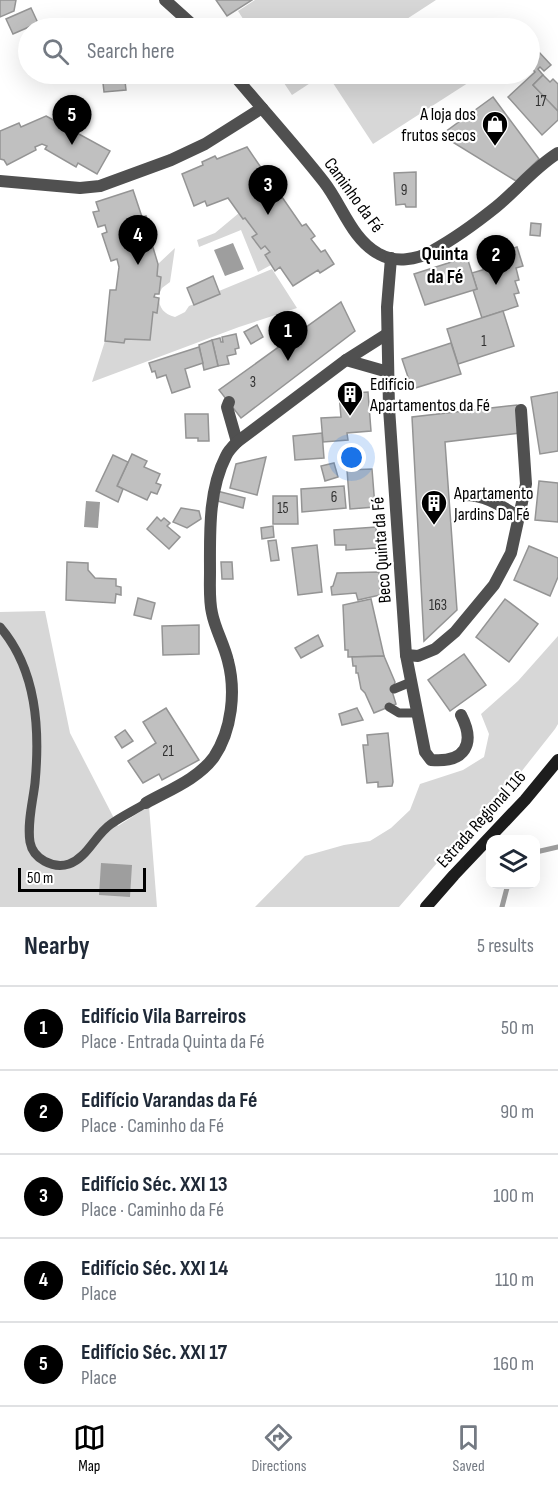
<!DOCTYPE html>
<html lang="en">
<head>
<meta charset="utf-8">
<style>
	:root { --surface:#fff; --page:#f6f6f7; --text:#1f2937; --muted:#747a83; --line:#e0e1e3; --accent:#000 }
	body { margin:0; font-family:"Sofia Sans Condensed",sans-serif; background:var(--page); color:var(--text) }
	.controls { position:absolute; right:18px; bottom:18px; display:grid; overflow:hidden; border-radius:12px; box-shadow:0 6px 24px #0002 }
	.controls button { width:54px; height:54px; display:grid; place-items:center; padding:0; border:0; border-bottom:2px solid var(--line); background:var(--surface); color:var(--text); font:30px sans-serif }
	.scale { position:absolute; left:18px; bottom:15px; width:128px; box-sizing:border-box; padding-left:6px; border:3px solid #000; border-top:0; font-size:16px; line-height:21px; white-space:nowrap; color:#000; -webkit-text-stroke:4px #fff; paint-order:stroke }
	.you { position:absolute; left:352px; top:458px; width:21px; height:21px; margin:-15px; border:4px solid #fff; border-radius:50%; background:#1a73e8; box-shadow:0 0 0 9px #1a73e833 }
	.badge { display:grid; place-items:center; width:39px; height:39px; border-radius:50%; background:var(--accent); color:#fff; font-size:20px; font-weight:700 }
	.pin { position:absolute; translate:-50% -50px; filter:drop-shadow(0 2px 3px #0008) }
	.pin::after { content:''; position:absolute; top:32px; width:21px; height:18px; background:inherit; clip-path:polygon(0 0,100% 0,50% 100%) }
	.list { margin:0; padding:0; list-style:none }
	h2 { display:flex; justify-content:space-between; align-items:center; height:78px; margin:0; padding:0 24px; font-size:26px }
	h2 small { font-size:20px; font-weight:400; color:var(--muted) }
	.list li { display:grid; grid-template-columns:39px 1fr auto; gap:18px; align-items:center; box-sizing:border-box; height:84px; padding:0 24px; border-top:2px solid var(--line) }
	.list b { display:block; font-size:22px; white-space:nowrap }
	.list p { margin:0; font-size:20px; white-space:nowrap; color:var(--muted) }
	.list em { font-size:20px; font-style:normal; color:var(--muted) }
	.icon { flex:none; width:33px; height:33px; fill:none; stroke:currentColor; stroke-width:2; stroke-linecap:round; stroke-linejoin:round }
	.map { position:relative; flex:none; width:558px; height:907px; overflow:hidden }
	.search { position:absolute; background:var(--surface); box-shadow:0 6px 24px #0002; left:18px; right:18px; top:18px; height:66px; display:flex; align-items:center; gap:15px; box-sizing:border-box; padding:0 21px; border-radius:33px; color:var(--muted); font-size:22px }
	.sheet { height:498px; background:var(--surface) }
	nav { display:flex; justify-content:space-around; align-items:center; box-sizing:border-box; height:84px; border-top:2px solid var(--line); background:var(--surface); font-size:16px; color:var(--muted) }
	nav a { display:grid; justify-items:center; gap:3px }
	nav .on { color:var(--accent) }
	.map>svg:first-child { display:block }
	.green { fill:#d7d7d7 }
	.water { fill:#9e9e9e }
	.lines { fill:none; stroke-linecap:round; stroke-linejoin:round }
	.stream { stroke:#9e9e9e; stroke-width:5 }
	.building { fill:#c0c0c0; stroke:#949494; stroke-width:1.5 }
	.lane { stroke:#505050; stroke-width:9 }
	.street { stroke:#505050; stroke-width:12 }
	.secondary { stroke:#1d1d1d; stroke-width:12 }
	.labels { text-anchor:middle; stroke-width:4.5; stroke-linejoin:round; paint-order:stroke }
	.number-label { font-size:15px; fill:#303030 }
	.poi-label { font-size:18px; fill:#000; stroke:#fff; text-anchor:start }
	.street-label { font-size:18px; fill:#000; stroke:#fff }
	.neighbourhood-label { font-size:20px; font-weight:bold; fill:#000; stroke:#fff }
</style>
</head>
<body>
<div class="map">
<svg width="558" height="907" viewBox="0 0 558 907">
	<rect width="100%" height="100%" fill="#fff"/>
	<g class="green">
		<polygon points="255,0 436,0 393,28 249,28 238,11"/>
		<polygon points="278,74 324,74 292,95"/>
		<polygon points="349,74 467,74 471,81 373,144 333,83"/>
		<polygon points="239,213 243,219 245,218 257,234 252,237 261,249 265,246 270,252 265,256 271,265 258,272 241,230 199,247 197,240 215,233"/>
		<polygon points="175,248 170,282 162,288 159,294 161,277 157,276 158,264"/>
		<path d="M272,269L297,308L239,327L92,382L105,341L124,343L125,339L150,340L153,312H157L159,298C159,308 164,314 175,317L185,312L189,306L220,294L219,291Z"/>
		<polygon points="45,611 70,733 118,826 149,806 157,907 0,907 0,612"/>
		<polygon points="558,636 558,724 555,729 521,772 481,812 399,907 255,907 305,856 344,845 370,841 391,828 410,810 420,784 463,770 484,757 489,734 481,714 518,681"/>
	</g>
	<g class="water">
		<polygon points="233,243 244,269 225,276 214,250"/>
		<polygon points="86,501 100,502 98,528 84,527"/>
		<polygon points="101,863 132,865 130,897 99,895"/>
	</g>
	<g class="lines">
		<g class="stream">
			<polyline points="536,852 558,847"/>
			<polyline points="502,907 508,884"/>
		</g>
	</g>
	<g class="building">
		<polygon points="0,0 16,0 14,11 0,17"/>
		<polygon points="216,0 252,0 227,16"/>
		<polygon points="31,8 38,23 13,34 6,19"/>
		<polygon points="538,51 551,65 544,71 540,67 538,69 543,75 533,85 558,111 558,120 542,135 508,97 535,72 530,67 530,58"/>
		<polygon points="102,74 156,74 157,78 125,81 126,90 104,92"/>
		<polygon points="543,75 550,82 553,79 558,84 558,111 533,85"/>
		<polygon points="493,97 539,159 516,181 441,135"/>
		<polygon points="46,116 110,151 97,174 78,163 76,167 45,149 47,146 42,144 35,147 36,150 7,165 4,160 0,159 0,131 19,123 21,127"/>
		<polygon points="247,147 264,172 268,169 279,184 275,187 302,226 306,224 315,236 311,239 321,252 325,250 334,264 320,273 318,270 293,286 280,267 275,271 265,255 270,252 265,246 261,249 252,237 257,234 245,218 243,219 228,198 207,206 205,201 194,206 182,174 203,165 202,162 215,156 217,159"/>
		<polygon points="416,172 416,207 406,207 405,204 396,205 394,173"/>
		<polygon points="133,190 142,217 146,216 151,230 148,231 158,264 157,276 161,277 159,294 155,294 154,297 159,298 157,313 153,312 150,340 125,339 124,343 105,341 110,290 116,290 119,267 117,259 111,261 102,234 107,232 105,225 98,227 93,212 99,211 96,202"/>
		<polygon points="531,223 541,224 540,236 530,235"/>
		<polygon points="517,247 523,266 516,268 519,280 515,281 519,293 514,294 518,306 482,318 473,290 477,289 472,273 496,266 493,255"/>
		<polygon points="467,257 477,289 425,305 414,274"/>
		<polygon points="213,276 220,294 194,305 187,288"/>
		<polygon points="341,302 355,331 241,418 219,390"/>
		<polygon points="503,311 514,346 458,364 447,329"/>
		<polygon points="257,325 263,337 251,344 244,332"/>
		<polygon points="236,334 239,348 235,349 236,354 227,356 229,364 218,366 212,340 220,338 221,342 223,342 222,337"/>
		<polygon points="212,340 218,366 204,370 199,345"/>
		<polygon points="451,343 461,374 412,389 402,359"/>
		<polygon points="199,347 203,363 185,369 190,387 172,393 166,375 157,378 155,371 152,372 149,363"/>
		<polygon points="368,392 371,431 347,433 348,440 323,442 321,418 341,417 339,394"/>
		<polygon points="558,392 558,451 540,454 531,397"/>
		<polygon points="517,405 520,433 445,442 457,610 424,641 412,417"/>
		<polygon points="185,414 208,414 209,441 198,441 198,438 186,438"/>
		<polygon points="322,433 324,458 295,460 293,436"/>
		<polygon points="132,454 147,461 144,467 160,474 156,483 161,485 157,494 151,492 147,500 117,486"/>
		<polygon points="113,455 128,462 117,486 123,489 118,502 96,491"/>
		<polygon points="266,457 257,495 230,488 236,464"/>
		<polygon points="334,463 338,477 325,481 321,466"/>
		<polygon points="372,469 375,507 350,509 347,470"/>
		<polygon points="539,481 558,483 558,522 535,520"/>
		<polygon points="344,486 346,508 302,512 301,489"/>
		<polygon points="217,491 245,498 243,508 214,500"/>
		<polygon points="273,496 297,496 298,524 273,524"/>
		<polygon points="181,508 199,511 201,519 187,528 173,522"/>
		<polygon points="157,517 161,521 164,518 170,523 167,526 180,537 169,549 147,529"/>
		<polygon points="273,526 274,537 262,539 261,528"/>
		<polygon points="376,527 377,548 346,550 346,545 335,545 334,530"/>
		<polygon points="276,540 279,560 271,561 268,541"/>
		<polygon points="317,545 322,592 298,595 292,548"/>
		<polygon points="529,546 558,558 558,577 550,596 514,580"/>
		<polygon points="67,562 88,563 88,570 95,578 116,579 116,586 121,587 121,595 116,594 115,603 66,600"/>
		<polygon points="221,562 232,562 233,579 222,579"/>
		<polygon points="379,572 380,595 358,600 356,593 332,595 331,587 333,586 337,573"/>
		<polygon points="138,598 155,603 151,619 134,615"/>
		<polygon points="371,599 384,656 348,657 348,650 345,650 343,605"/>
		<polygon points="505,599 538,624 509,662 476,637"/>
		<polygon points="199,625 199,654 163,655 162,626"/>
		<polygon points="318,635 323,646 301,658 295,648"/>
		<polygon points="464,654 486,685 450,711 428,680"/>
		<polygon points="384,656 395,682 392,691 396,704 374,713 365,693 361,689 358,673 356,673 356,666 353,666 352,657"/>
		<polygon points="166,708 199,760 162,780 159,774 143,783 128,761 156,743 143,722"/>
		<polygon points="357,708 363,720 342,725 339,714"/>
		<polygon points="125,730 133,741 122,748 115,737"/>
		<polygon points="388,733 393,782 392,786 378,787 378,782 367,783 363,745 368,745 367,735"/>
	</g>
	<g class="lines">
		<g class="lane">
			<path d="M0,627C37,670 40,730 35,783C33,801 27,823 30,842C33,859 53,869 69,864C87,858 95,835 111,824C122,816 135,810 146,803"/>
			<polyline points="394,689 411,682"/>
			<polyline points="389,707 399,713 417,713"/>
		</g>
		<g class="street">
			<polyline points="165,0 196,28"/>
			<path d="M233,74C263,110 295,145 324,182C342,205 352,240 379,254C395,263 417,260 432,251C454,239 476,223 496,207C517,190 535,167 558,153"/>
			<polyline points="0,181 80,188 100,186 171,160 205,144 262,108"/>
			<path d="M391,258L387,307L389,408L406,655L425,752L431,760C465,763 476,744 461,715"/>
			<polyline points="346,360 388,372"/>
			<polyline points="229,402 227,407 237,442"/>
			<path d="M462,495C484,494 500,505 519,517"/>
			<polyline points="406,655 418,656 435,649 455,632 494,585 511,553 526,484 521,410"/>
			<path d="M146,803C169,790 198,779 214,757C232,730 236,691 228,661C224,644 215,629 212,613C209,600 210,586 210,572C210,534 208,491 226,456C228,451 233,446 237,442L346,360L387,334"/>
		</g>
		<polyline class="secondary" points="426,907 454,875 525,800 558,760"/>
	</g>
	<defs>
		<g id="shop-pin" transform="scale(1.35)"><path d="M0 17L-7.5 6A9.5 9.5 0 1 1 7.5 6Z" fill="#000" stroke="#fff"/><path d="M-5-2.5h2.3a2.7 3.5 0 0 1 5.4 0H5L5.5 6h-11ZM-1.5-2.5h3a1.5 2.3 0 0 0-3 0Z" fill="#fff"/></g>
		<g id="building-pin" transform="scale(1.35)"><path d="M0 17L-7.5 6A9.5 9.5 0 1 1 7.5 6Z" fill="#000" stroke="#fff"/><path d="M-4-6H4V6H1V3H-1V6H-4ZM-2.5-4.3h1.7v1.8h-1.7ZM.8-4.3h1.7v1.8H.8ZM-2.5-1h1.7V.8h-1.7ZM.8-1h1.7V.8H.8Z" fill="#fff"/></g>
	</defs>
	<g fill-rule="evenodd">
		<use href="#shop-pin" x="495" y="124"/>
		<use href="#building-pin" x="350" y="394"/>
		<use href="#building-pin" x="434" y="503"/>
	</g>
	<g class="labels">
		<g class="number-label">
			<text x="541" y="106">17</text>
			<text x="404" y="195">9</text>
			<text x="484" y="346">1</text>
			<text x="253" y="387">3</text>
			<text x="334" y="502">6</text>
			<text x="283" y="513">15</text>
			<text x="438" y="610">163</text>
			<text x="168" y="756">21</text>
		</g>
		<g class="poi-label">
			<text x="476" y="120" text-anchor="end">A loja dos<tspan x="476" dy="21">frutos secos</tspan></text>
			<text x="370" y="390">Edifício<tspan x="370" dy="21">Apartamentos da Fé</tspan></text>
			<text x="454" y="499">Apartamento<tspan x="454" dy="21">Jardins Da Fé</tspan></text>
		</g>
		<g class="street-label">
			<text transform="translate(354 195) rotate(54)" y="6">Caminho da Fé</text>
			<text transform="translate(381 550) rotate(-94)" y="6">Beco Quinta da Fé</text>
			<text transform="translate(481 819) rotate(-48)" y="6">Estrada Regional 116</text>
		</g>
		<g class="neighbourhood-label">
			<text x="445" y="260">Quinta<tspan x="445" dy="23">da Fé</tspan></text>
		</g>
	</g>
</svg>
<div class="controls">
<button><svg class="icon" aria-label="layers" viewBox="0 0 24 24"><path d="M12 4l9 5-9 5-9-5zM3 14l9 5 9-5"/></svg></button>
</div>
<div class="scale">50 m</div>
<div class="you"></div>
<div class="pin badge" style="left:288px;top:361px">1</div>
<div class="pin badge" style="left:496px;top:285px">2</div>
<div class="pin badge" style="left:268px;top:215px">3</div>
<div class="pin badge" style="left:138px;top:265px">4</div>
<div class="pin badge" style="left:72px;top:145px">5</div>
<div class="search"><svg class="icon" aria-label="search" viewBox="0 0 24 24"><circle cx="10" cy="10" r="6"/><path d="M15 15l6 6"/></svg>Search here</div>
</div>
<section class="sheet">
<h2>Nearby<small>5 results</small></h2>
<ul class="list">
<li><span class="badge">1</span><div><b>Edifício Vila Barreiros</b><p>Place · Entrada Quinta da Fé</p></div><em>50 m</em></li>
<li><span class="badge">2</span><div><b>Edifício Varandas da Fé</b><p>Place · Caminho da Fé</p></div><em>90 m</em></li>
<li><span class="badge">3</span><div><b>Edifício Séc. XXI 13</b><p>Place · Caminho da Fé</p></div><em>100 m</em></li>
<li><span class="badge">4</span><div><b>Edifício Séc. XXI 14</b><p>Place</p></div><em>110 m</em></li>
<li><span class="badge">5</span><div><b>Edifício Séc. XXI 17</b><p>Place</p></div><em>160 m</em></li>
</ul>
</section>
<nav>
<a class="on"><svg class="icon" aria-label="map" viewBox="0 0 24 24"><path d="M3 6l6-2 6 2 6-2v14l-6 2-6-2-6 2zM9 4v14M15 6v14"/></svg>Map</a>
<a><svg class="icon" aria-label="directions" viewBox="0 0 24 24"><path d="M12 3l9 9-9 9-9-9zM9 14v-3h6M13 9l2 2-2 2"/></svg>Directions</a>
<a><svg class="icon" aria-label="saved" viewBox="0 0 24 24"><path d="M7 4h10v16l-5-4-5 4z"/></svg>Saved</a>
</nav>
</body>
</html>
